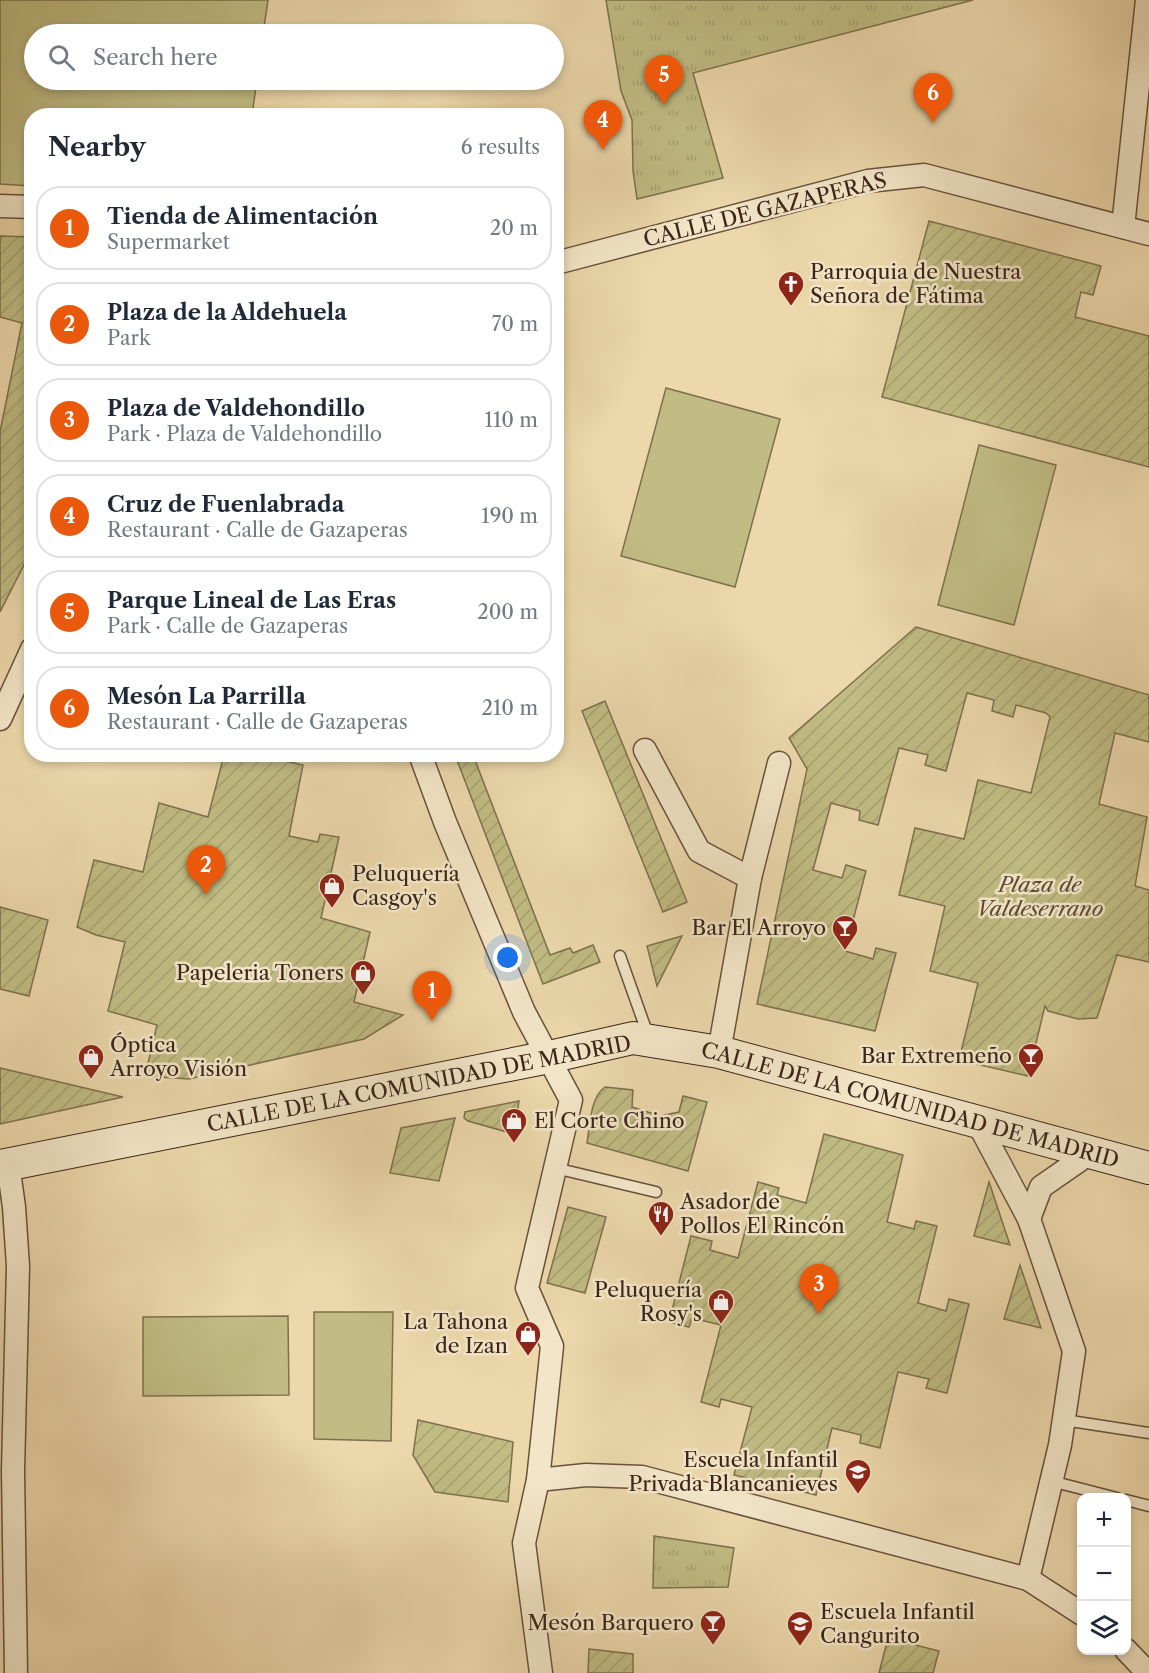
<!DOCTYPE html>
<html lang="en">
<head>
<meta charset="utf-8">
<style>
	:root { --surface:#fff; --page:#f6f6f7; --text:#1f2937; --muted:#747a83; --line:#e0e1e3; --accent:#ea580c }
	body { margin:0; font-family:"Libre Caslon Text",serif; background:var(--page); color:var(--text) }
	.controls { position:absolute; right:18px; bottom:18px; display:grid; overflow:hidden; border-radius:12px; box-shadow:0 3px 9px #0003 }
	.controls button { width:54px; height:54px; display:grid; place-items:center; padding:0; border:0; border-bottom:2px solid var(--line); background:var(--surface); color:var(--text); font:30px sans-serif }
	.you { position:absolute; left:508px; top:958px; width:21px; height:21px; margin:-15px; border:4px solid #fff; border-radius:50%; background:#1a73e8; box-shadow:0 0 0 9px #1a73e833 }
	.badge { display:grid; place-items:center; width:39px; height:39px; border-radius:50%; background:var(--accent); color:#fff; font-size:20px; font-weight:700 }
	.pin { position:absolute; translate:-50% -50px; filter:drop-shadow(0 2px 3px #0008) }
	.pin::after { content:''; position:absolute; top:32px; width:21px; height:18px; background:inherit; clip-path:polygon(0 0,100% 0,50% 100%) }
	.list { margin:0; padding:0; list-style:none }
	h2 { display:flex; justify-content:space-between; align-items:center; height:78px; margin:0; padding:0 24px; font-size:26px }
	h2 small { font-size:20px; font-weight:400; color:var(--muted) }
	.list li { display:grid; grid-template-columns:39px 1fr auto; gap:18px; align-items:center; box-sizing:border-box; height:84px; margin:0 12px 12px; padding:0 12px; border:2px solid var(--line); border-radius:24px }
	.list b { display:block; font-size:22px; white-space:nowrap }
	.list p { margin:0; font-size:20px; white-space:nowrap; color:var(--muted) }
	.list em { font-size:20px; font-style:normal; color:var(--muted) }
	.icon { flex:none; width:33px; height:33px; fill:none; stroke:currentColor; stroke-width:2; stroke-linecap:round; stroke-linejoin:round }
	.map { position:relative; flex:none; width:1149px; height:1673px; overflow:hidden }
	.search { position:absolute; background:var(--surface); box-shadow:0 3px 9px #0003; left:24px; top:24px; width:540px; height:66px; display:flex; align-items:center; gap:15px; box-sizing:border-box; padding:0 21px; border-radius:33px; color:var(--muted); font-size:22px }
	.panel { position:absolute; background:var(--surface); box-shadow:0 3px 9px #0003; left:24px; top:108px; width:540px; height:654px; border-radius:24px }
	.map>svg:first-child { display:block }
	.park { fill:url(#park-tufts); stroke:#7e704e; stroke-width:1.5 }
	.garden { fill:url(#garden-furrows); stroke:#7e704e; stroke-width:1.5 }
	.pitch { fill:#c0bc83; stroke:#7e704e; stroke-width:1.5 }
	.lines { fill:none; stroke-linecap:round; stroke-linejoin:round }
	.lane-casing { stroke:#68513e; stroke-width:13 }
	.street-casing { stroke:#68513e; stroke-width:25 }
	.secondary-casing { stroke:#3c2419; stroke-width:34 }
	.lane { stroke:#f3e6c8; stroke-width:10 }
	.street { stroke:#f3e6c8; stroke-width:22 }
	.secondary { stroke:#f3e6c8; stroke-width:32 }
	.labels { text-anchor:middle; stroke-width:5; stroke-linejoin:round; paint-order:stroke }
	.street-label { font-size:21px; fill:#3c2419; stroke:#f3e6c8 }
	.poi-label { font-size:21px; fill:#3c2419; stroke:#f3e6c8; text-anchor:end }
	.park-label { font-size:21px; font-style:italic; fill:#5d4a34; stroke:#f3e6c8 }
</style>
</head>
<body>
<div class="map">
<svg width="1149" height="1673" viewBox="0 0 1149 1673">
	<defs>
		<pattern id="park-tufts" width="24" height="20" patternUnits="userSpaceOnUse" patternTransform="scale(1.5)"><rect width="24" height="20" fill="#c0bc83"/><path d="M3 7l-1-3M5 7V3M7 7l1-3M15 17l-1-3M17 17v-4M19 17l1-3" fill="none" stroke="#a6a171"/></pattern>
		<pattern id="garden-furrows" width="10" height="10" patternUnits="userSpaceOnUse" patternTransform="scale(1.5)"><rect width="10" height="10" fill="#c0bc83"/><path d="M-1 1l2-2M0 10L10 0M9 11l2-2" fill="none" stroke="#a6a171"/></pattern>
	</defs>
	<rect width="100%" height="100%" fill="#ecd8ab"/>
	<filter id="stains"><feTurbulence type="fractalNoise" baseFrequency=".00333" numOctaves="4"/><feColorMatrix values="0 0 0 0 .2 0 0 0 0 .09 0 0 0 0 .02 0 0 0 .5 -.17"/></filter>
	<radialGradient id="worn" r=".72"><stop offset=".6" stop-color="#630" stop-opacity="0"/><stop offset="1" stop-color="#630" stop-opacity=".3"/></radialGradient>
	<g class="park">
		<polygon points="606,0 973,0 693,73 723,178 637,199 633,171 632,120 621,91"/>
		<polygon points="654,1536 734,1548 728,1587 653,1588"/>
	</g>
	<g class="garden">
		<polygon points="929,221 1101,266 1093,295 1081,292 1075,317 1149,336 1149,467 882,397"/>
		<polygon points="0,236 32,237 31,551 0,612 0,432 22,323 0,317"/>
		<polygon points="916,627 1149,695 1149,742 1115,733 1099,804 1147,817 1135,886 1149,890 1149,962 1117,955 1097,1018 1078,1019 1048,1011 1045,1006 1028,1076 959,1060 978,983 930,971 945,906 899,895 915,828 964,839 978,780 1031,793 1050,717 1046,713 1016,705 1013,717 992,711 994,700 967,693 946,771 925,765 928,755 899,748 878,825 859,820 860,811 831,803 813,870 842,878 846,865 866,871 845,951 873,959 876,948 896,953 875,1031 757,1004 807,769 789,738"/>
		<polygon points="605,701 687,902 663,912 582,711"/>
		<polygon points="224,755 263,755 263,756 303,765 289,836 318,842 320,834 339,837 321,918 370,932 354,1002 403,1015 364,1039 189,1079 145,1076 157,1025 108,1011 125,942 96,935 77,927 94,860 143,872 159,803 208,817"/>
		<polygon points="455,755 473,755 550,955 570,948 573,953 593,945 600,962 543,984"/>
		<polygon points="0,907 48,920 29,996 0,989"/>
		<polygon points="682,936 657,986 647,946"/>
		<polygon points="0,1068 123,1097 0,1124"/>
		<path d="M605,1087L633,1090L632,1107L660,1116L679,1112L683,1096L707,1102L688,1171L587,1143C590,1126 590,1097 605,1087Z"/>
		<polygon points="519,1101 514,1134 468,1121 464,1118 465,1112"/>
		<polygon points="455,1118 439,1181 390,1173 401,1128"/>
		<polygon points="824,1134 903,1155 887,1222 914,1229 916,1221 937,1226 918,1303 946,1311 949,1299 969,1304 947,1393 926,1388 929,1379 898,1372 880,1448 860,1443 861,1435 832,1428 816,1495 734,1475 752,1407 721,1399 719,1407 701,1402 721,1325 692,1318 689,1327 669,1322 691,1236 712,1241 710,1250 738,1258 758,1182 779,1188 777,1195 806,1203"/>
		<polygon points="989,1182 1010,1245 974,1236"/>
		<polygon points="568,1207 606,1217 585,1293 547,1283"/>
		<polygon points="1020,1265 1041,1328 1004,1319"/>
		<polygon points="418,1420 513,1442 508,1502 435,1492 413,1455"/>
		<polygon points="888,1638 939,1651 933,1673 879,1673"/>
		<polygon points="589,1649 633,1654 633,1673 588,1673"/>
	</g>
	<g class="pitch">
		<polygon points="0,0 268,0 263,34 34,34 34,80 257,80 252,115 32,116 31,186 0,184"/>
		<polygon points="666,388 780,419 735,587 621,556"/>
		<polygon points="979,445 1056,465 1014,625 938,605"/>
		<polygon points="314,1312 393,1312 391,1441 314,1439"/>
		<polygon points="288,1316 289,1395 143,1396 143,1317"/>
	</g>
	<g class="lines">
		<g class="lane-casing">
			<g id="lane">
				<polyline points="620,956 648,1035"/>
				<polyline points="555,1168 656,1192"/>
				<polyline points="1064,1420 1149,1433"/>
				<polyline points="1051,1481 1117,1498"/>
				<polyline points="1126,1500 1149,1506"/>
			</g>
		</g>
		<g class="street-casing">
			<g id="street">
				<polyline points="0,206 32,207"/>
				<polyline points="1123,227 1147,0"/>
				<polyline points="556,263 868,181 924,175 1149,234"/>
				<polyline points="0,719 32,649"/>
				<polyline points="645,750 699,851 750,878"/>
				<polyline points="420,754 445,822 524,1012 571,1100 527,1288 552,1346 538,1480 524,1543 541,1673"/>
				<polyline points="719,1052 750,878 779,763"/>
				<polyline points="978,1123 1029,1219 1074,1351 1060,1445 1028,1579"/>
				<polyline points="8,1164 14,1207 18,1266 13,1471 16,1673"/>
				<polyline points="1029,1219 1041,1187 1090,1153"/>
				<polyline points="538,1480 586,1475 642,1477 1028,1579 1082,1614"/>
				<polyline points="1126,1650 1148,1673"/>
			</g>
		</g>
		<g class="secondary-casing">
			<polyline id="secondary" points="0,1166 549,1057 633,1038 719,1052 1149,1168"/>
		</g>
		<use href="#lane" class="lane"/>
		<use href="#street" class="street"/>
		<use href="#secondary" class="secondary"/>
	</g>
	<defs>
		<g id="church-pin" transform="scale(1.35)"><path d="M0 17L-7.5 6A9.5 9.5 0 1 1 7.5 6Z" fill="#8f2418" stroke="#f3e6c8"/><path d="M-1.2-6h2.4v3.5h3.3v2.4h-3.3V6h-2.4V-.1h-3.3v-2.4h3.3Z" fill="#fff"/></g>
		<g id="shop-pin" transform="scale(1.35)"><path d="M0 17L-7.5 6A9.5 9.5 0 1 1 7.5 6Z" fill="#8f2418" stroke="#f3e6c8"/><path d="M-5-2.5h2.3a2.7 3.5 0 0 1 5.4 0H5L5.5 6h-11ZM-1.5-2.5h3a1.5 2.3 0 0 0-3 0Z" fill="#fff"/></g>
		<g id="bar-pin" transform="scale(1.35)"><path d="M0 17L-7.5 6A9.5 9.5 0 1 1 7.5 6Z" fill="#8f2418" stroke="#f3e6c8"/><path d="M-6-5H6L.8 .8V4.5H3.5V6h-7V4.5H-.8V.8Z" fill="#fff"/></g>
		<g id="restaurant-pin" transform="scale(1.35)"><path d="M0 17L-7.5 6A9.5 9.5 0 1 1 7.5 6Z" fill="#8f2418" stroke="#f3e6c8"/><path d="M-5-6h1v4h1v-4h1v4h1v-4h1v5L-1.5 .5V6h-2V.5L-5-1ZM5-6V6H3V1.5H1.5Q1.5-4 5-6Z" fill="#fff"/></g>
		<g id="school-pin" transform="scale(1.35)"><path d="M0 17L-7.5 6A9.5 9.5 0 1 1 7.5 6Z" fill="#8f2418" stroke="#f3e6c8"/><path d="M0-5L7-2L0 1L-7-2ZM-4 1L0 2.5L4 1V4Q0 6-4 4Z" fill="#fff"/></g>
	</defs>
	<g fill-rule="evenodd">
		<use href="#church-pin" x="791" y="284"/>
		<use href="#shop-pin" x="332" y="886"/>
		<use href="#bar-pin" x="845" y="928"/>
		<use href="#shop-pin" x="363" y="973"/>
		<use href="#bar-pin" x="1031" y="1056"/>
		<use href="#shop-pin" x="91" y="1057"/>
		<use href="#shop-pin" x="514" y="1121"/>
		<use href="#restaurant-pin" x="661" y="1214"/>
		<use href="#shop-pin" x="721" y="1302"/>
		<use href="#shop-pin" x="528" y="1334"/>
		<use href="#school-pin" x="858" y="1472"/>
		<use href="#bar-pin" x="713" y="1623"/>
		<use href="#school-pin" x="800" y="1624"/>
	</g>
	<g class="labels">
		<g class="street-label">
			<text transform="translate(765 210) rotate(-14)" y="7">CALLE DE GAZAPERAS</text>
			<text transform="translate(419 1084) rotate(-11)" y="7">CALLE DE LA COMUNIDAD DE MADRID</text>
			<text transform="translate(910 1105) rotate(15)" y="7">CALLE DE LA COMUNIDAD DE MADRID</text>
		</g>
		<g class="poi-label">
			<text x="810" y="279" text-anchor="start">Parroquia de Nuestra<tspan x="810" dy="24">Señora de Fátima</tspan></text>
			<text x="352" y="881" text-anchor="start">Peluquería<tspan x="352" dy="24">Casgoy's</tspan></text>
			<text x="826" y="935">Bar El Arroyo</text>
			<text x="344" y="980">Papeleria Toners</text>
			<text x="110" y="1052" text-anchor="start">Óptica<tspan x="110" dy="24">Arroyo Visión</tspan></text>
			<text x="1012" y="1063">Bar Extremeño</text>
			<text x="534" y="1128" text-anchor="start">El Corte Chino</text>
			<text x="680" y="1209" text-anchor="start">Asador de<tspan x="680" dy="24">Pollos El Rincón</tspan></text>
			<text x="702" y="1297">Peluquería<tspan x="702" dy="24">Rosy's</tspan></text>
			<text x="508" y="1329">La Tahona<tspan x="508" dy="24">de Izan</tspan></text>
			<text x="838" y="1467">Escuela Infantil<tspan x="838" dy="24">Privada Blancanieves</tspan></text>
			<text x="820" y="1619" text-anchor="start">Escuela Infantil<tspan x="820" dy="24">Cangurito</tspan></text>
			<text x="694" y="1630">Mesón Barquero</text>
		</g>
		<g class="park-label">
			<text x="1040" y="892">Plaza de<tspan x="1040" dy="24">Valdeserrano</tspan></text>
		</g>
	</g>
	<rect width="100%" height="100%" filter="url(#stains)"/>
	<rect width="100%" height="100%" fill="url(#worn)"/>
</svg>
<div class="controls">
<button>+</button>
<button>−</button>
<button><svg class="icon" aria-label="layers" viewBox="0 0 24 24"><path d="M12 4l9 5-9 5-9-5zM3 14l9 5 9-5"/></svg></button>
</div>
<div class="you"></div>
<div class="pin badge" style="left:432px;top:1021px">1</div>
<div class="pin badge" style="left:206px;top:895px">2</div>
<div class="pin badge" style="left:819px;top:1314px">3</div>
<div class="pin badge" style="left:603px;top:150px">4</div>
<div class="pin badge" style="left:664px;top:105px">5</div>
<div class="pin badge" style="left:933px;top:123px">6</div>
<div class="search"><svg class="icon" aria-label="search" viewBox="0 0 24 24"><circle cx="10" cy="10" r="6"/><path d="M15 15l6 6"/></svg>Search here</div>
<section class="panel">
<h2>Nearby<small>6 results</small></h2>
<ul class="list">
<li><span class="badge">1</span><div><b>Tienda de Alimentación</b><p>Supermarket</p></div><em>20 m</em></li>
<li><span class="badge">2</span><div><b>Plaza de la Aldehuela</b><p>Park</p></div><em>70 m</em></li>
<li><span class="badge">3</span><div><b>Plaza de Valdehondillo</b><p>Park · Plaza de Valdehondillo</p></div><em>110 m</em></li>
<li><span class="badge">4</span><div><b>Cruz de Fuenlabrada</b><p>Restaurant · Calle de Gazaperas</p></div><em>190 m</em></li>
<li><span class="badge">5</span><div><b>Parque Lineal de Las Eras</b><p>Park · Calle de Gazaperas</p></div><em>200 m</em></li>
<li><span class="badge">6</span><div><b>Mesón La Parrilla</b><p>Restaurant · Calle de Gazaperas</p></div><em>210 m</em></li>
</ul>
</section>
</div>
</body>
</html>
